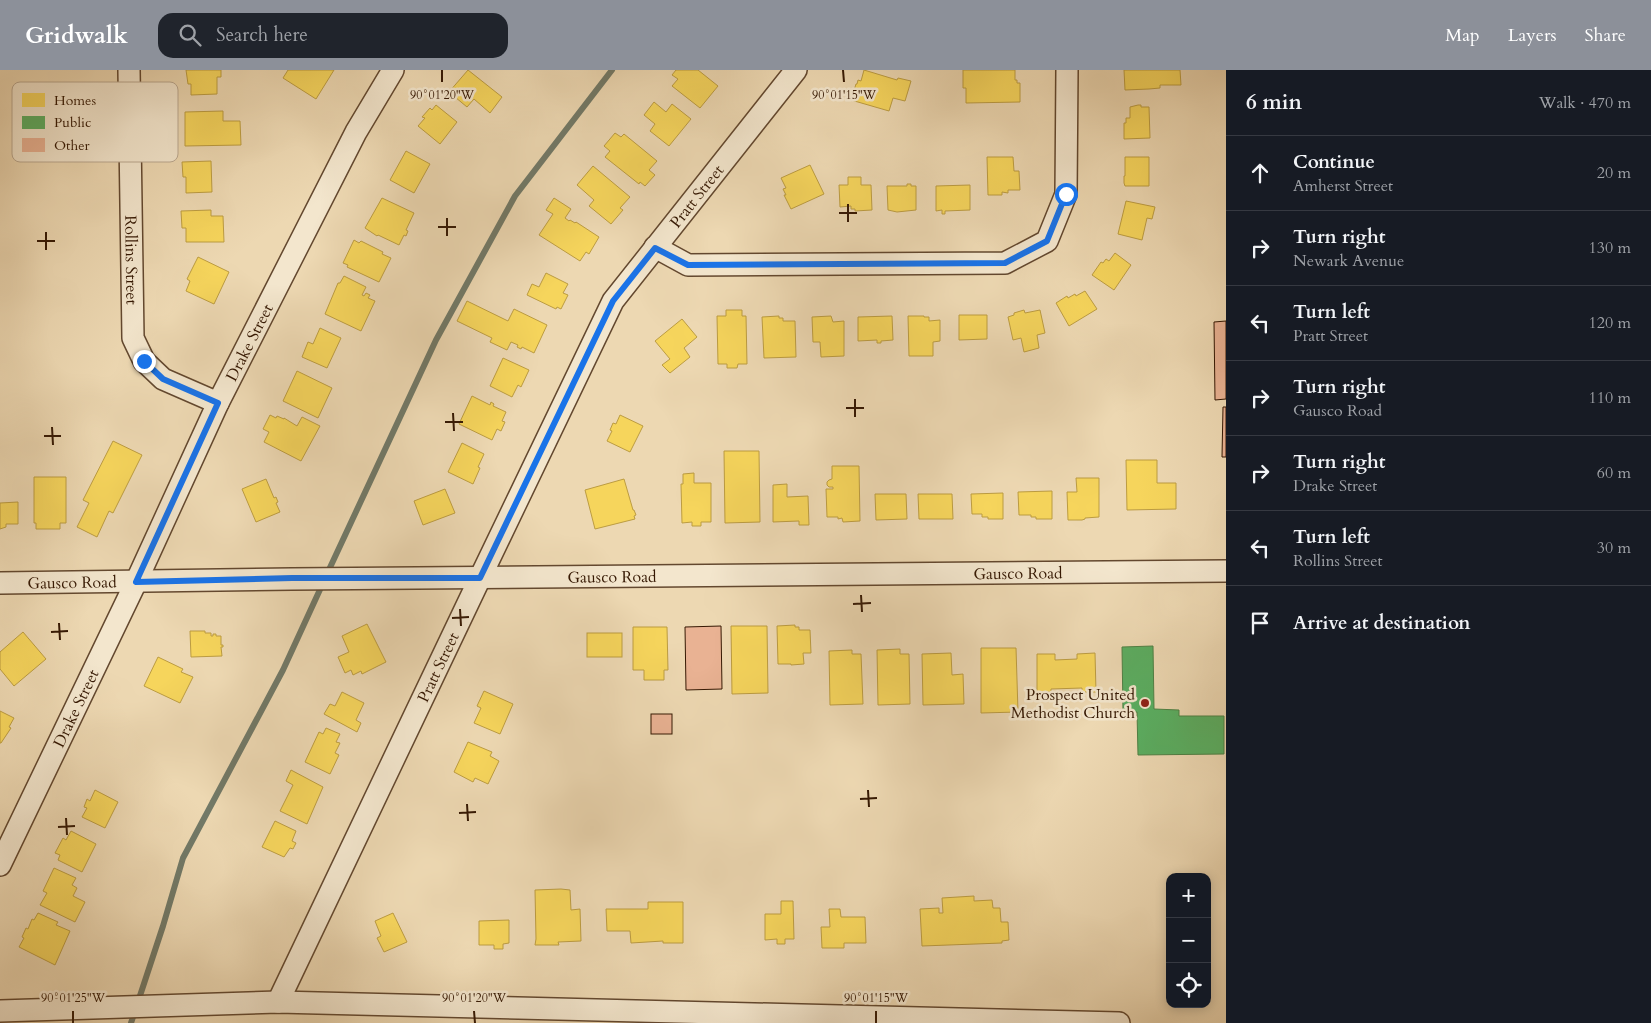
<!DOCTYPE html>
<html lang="en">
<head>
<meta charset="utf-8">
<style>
	:root { --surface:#171b24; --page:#20242c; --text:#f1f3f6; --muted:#9ea1a6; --line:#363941; --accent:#8c9099 }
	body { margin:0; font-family:Cardo,serif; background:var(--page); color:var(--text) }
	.controls { position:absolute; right:15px; bottom:15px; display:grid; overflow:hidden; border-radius:10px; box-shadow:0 2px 12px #0003 }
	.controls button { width:45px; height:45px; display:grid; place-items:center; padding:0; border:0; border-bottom:1px solid var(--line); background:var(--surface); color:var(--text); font:25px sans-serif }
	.stop { position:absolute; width:15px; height:15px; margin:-11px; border:4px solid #1a73e8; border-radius:50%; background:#fff }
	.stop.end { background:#1a73e8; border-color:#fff; box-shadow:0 1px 5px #0008 }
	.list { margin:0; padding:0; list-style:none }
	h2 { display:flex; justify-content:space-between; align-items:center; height:65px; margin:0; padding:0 20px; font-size:21px }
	h2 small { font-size:16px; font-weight:400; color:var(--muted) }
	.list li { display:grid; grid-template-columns:32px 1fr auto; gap:15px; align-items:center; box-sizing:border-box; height:75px; padding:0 20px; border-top:1px solid var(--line) }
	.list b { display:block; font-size:19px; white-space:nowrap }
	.list p { margin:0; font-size:16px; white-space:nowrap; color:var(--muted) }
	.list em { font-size:16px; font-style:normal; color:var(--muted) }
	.icon { flex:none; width:28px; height:28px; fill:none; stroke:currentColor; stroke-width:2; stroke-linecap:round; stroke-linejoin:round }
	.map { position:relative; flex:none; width:1226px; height:953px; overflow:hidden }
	header { display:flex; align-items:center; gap:30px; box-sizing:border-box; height:70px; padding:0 25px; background:var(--accent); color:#fff }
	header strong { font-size:24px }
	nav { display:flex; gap:28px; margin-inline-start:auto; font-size:18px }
	.search { width:350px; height:45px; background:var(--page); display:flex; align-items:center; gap:12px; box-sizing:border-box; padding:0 18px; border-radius:15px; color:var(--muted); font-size:19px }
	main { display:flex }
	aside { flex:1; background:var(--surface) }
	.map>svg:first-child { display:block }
	.homes { fill:#f6d55c; stroke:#bc9c41 }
	.public { fill:#5aae61; stroke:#4f8145 }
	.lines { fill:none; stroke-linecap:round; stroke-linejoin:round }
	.stream { stroke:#727967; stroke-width:6 }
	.building { fill:#e9b293; stroke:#351803 }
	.minor-casing { stroke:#63482f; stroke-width:24 }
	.minor { stroke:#f3e6cd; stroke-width:21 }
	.route { stroke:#1a73e8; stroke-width:6 }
	.ticks { fill:none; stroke:#351803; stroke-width:2 }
	.poi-dot { fill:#8f2418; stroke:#f3e6cd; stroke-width:2 }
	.labels { text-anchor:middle; stroke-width:5; stroke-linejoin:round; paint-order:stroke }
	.street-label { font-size:16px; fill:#351803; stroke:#f3e6cd }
	.poi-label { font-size:16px; fill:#351803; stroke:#f3e6cd; text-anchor:end }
	.key { fill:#f3e6cd; stroke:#baa890; stroke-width:1 }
	.key-label { font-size:14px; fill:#351803 }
	.ticks-label { font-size:12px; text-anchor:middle; fill:#351803; stroke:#f3e6cd; stroke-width:5; stroke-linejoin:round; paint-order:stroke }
</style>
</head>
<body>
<header>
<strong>Gridwalk</strong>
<div class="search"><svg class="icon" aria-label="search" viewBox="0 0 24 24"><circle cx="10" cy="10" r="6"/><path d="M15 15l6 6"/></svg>Search here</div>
<nav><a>Map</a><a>Layers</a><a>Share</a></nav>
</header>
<main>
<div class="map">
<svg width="1226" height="953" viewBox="0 0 1226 953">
	<rect width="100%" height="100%" fill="#edd8b2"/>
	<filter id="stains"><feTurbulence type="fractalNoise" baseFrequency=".004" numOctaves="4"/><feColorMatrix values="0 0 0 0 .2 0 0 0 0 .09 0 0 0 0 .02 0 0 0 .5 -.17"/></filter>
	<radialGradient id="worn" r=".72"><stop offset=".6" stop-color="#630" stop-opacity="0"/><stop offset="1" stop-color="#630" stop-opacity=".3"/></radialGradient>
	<g class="homes">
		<polygon points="186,0 221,0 221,7 217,7 217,24 191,25 191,14 188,14"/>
		<polygon points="288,0 334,0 316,29 283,8"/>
		<polygon points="468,0 502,27 490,43 474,29 467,37 449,22"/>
		<polygon points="676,0 698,0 718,16 700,38 672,16 678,9 672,5"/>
		<polygon points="864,0 897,10 898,8 911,11 905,31 893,28 889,41 851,30 856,14 857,14 858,10 861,11"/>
		<polygon points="963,0 1015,0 1015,10 1017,10 1017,13 1020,13 1020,32 966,33 966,18 963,18"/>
		<polygon points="1124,0 1180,0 1181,15 1160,15 1160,18 1149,19 1125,20"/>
		<polygon points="654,32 666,42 672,34 691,49 669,76 650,61 655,54 644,45"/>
		<polygon points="436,35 457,52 440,74 418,56 425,48 422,47 430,38 432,40"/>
		<polygon points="1138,35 1141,35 1141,37 1149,37 1150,68 1124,69 1124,53 1126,53 1126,48 1130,48 1130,37"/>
		<polygon points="223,41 223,51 240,51 241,75 185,76 185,42"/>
		<polygon points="615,63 621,67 624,64 657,91 649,100 655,105 645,116 640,112 639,114 605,87 610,81 604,76"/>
		<polygon points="406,81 430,94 414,123 390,110"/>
		<polygon points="987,87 1013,87 1014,101 1019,101 1020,120 1008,120 1008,123 1002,122 1002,125 988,125"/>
		<polygon points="1125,87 1149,87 1149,116 1125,116 1124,113 1124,106 1125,106"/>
		<polygon points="211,91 212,122 186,123 186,107 183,107 182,92"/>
		<polygon points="810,95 824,124 791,139 784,125 786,125 783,119 786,118 781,108"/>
		<polygon points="593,96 630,127 620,138 623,140 611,154 589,136 594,130 577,115"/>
		<polygon points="848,107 861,107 861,115 871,115 872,140 855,141 855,139 851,139 851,136 840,137 839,115 848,115"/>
		<polygon points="907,114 911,114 911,116 916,116 916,140 897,142 888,140 887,116 907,116"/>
		<polygon points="970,115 970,140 945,141 945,144 942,144 942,140 936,141 936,116"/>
		<polygon points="382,128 414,143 406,160 408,161 406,166 404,165 399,175 378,165 377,166 365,158"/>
		<polygon points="554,128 571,139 565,148 569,151 570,150 575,153 576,152 599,167 589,184 586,182 580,191 539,165 553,144 546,140"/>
		<polygon points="1126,131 1155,137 1152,149 1147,148 1142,170 1118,164"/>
		<polygon points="211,140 211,146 223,146 224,172 186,172 186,158 182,158 181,141"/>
		<polygon points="354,170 359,173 361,171 383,182 382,184 391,188 379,212 347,197 348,195 343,193"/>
		<polygon points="1115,183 1131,195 1114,220 1092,205 1101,192 1103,193 1106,189 1109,191"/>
		<polygon points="198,187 229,202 214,234 186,221 190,211 187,209"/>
		<polygon points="546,203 568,214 563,223 568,225 561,239 557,237 556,239 527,225 532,214 539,217"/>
		<polygon points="344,206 366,217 362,225 364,226 366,223 370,225 368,228 375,231 361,261 325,244 338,213 340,213"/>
		<polygon points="1085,221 1097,239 1069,256 1056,233 1067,226 1068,228 1075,224 1076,226"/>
		<polygon points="467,231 508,251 514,239 547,255 534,283 522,277 521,279 517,277 518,275 511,272 507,280 490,272 492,268 457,251"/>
		<polygon points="726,240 742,240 742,246 746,246 747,294 738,294 737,298 727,298 727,294 718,294 717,246 726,246"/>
		<polygon points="1024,240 1025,243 1040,240 1045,263 1037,265 1039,278 1024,282 1021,268 1013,270 1008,247 1014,245 1014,243"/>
		<polygon points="959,245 987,245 987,269 959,270"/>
		<polygon points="779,246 779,248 783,248 783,251 795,251 796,287 764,288 762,247"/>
		<polygon points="831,246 833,252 844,251 844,286 821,287 820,272 813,272 812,247"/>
		<polygon points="892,246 893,270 881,271 881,273 877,273 877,270 858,271 858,247"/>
		<polygon points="908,246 924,246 924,247 929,247 929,251 940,250 940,271 933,272 933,286 909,286"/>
		<polygon points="682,249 697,267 684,278 690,287 670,303 662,295 670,289 655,271"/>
		<polygon points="320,258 341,268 327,298 302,287 308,272 313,274"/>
		<polygon points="503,288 529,300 521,317 518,315 512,327 490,316"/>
		<polygon points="297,301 332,318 318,348 283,331"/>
		<polygon points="472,326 490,335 491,332 494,334 493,336 506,342 502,351 505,352 501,361 497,359 492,370 459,354"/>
		<polygon points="270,345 276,348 277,346 284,349 284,348 297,356 302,347 320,356 301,391 264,372 269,362 263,359"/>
		<polygon points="620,345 643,356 630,382 607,371 612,361 610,360 613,353 616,354"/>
		<polygon points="113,371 142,385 113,443 109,441 97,467 77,457 89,433 83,430"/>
		<polygon points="462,373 484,384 478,397 480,398 473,414 448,402"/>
		<polygon points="724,381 759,381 760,452 725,453"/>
		<polygon points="1126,390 1157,390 1157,413 1176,413 1176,439 1127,440"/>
		<polygon points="832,396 859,396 860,451 843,452 842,448 838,449 838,447 827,447 826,419 833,419 833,417 829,417 827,415 827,412 829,410 832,409"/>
		<polygon points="694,403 694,413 711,413 711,452 701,452 701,456 692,456 692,452 682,453 681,414 683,414 683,404"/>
		<polygon points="34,407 66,407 66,453 60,453 60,459 36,459 36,453 34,453"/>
		<polygon points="1076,408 1099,408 1099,447 1085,448 1085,449 1082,450 1068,450 1067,422 1077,422"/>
		<polygon points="266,409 274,428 276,427 278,432 276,433 280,442 256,452 242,419"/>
		<polygon points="624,409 633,440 634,440 636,445 634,446 635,449 595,459 585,420"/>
		<polygon points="787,414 787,427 808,426 809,455 799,455 799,451 773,452 773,415"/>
		<polygon points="445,419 455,443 423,455 414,431"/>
		<polygon points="1052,421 1052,449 1036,449 1036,447 1031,447 1031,445 1019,445 1018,422"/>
		<polygon points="1003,423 1003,449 988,449 988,447 982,447 982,444 972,444 971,424"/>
		<polygon points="875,424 906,424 907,449 876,450"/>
		<polygon points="918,424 952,424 953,449 919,449"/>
		<polygon points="18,432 18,454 6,454 6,457 0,459 0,433"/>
		<polygon points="367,554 386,592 362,604 361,601 353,605 351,600 345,603 338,587 349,582 342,566"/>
		<polygon points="795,555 795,557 799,557 799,560 810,560 811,583 803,583 804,594 791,595 791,594 778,594 777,556"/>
		<polygon points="731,556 767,556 768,623 732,624"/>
		<polygon points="633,557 667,557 668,600 664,600 664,610 644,610 644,600 633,600"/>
		<polygon points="190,561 205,561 205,563 211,563 211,566 213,566 213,564 216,564 216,566 221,566 221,575 223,575 223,577 221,577 222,586 191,587"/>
		<polygon points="23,562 46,589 14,616 0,599 0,582"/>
		<rect x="587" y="563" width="35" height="24"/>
		<polygon points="981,578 1016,578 1018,642 981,643"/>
		<polygon points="900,579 900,584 909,584 910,634 878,635 877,580"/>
		<polygon points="852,580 852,584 861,584 863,634 830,635 829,581"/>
		<polygon points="951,583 952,605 963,604 964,634 923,635 922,584"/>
		<polygon points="1095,583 1096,622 1082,622 1082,618 1051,619 1051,622 1037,622 1037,584 1055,584 1055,590 1077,589 1077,584"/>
		<polygon points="158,587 183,599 181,602 193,607 180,633 144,616"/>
		<polygon points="484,621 513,634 500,664 474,653 481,638 477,636"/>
		<polygon points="342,622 364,633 356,650 361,653 357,662 324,644 330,634 335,636"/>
		<polygon points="0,641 14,648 9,657 11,658 1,673 0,673"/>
		<polygon points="326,658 340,664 336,672 340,673 335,683 339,685 330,704 305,692 319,662 323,664"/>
		<polygon points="468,672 492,682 490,686 499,691 488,714 475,708 473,712 454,702"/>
		<polygon points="291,700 323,717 307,754 280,741 293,715 286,711"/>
		<polygon points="95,720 118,732 105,758 82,747 87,738 84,737 87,729 90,731"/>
		<polygon points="275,751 296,761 292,771 296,773 293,779 290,778 284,787 262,777"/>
		<polygon points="71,761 96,774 82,802 58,790 60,785 55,783 63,768 66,770"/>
		<polygon points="54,798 76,808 72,815 77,818 73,826 85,832 75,852 40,835 47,823 43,821"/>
		<polygon points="561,819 570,820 571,840 580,839 581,871 558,872 559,875 535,875 536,869 535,820"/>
		<polygon points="974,826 974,831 992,830 993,838 1000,838 1001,852 1008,852 1009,870 1002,871 1002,873 922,876 920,839 939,838 939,843 943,843 942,828"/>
		<polygon points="781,831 793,831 794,869 785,869 785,874 777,874 777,869 765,870 765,844 781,844"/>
		<polygon points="648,832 683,832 683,873 663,873 663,871 631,873 630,861 607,861 606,839 648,839"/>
		<polygon points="829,839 840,839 841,847 865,847 866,873 844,873 844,878 822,878 821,857 830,857"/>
		<polygon points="38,843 58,852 56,855 70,861 55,895 19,877 24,868 22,867 26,858 28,859 32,849 34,850"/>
		<polygon points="393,843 407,872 384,882 377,868 381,866 375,851"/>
		<polygon points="509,850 509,873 503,874 503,879 494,879 494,875 479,875 479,851"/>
	</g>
	<polygon class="public" points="1153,576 1154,639 1179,640 1179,646 1224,646 1224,684 1138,685 1137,642 1123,642 1122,577"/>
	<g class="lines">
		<g class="stream">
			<polyline points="327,504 436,270 515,126 612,0"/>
			<polyline points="131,953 163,856 183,788 283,600 323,513"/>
		</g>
	</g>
	<g class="building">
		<polygon points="1226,251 1226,329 1215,330 1214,252"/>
		<polygon points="1223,337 1226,337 1226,387 1222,387"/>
		<polygon points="721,556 722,619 686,620 685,557"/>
		<rect x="651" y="644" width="21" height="20"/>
	</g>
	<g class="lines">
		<g class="minor-casing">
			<g id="minor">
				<path id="s1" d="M129,0L133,268L144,291L163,309L218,333"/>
				<polyline points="655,177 688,195 1005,193 1047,171 1066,124 1067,0"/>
				<path id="s2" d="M0,513L292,509L1226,501"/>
				<path id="s3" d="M0,795L136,512L218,333L356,62L393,0"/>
				<path id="s4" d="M278,932L480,508L613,231L796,0"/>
				<polyline points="0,941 278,932 1119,953"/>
			</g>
		</g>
		<use href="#minor" class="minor"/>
	</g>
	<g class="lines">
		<polyline class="route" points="144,291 163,309 218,333 136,512 292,508 480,508 613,231 655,178 688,195 1005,193 1047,171 1066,124"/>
	</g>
	<path class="ticks" d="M442,0V12M843,0L844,12M848,134V152M839,143H857M447,148V166M438,157H456M46,162V180M37,171H55M855,329V347M846,338H864M453,343L454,361M445,352H463M52,357L53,375M44,366H61M861,525L862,542M853,534L871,533M460,539L461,556M452,548L469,547M59,553L60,570M51,562L68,561M868,720L869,737M860,729L877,728M467,734L468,751M459,743L476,742M66,748L67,765M58,757L75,756M73,941V953M474,941L475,953M876,941V953"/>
	<circle class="poi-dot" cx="1145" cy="633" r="5"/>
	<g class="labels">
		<g class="street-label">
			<text dy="6" stroke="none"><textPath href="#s4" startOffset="911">Pratt Street</textPath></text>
			<text dy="6" stroke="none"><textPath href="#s1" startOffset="190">Rollins Street</textPath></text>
			<text dy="6" stroke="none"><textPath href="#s3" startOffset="579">Drake Street</textPath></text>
			<text dy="6" stroke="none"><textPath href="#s2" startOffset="1018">Gausco Road</textPath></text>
			<text dy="6" stroke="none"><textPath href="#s2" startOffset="612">Gausco Road</textPath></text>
			<text dy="6" stroke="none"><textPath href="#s2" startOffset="72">Gausco Road</textPath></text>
			<text dy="6" stroke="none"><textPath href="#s4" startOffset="371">Pratt Street</textPath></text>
			<text dy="6" stroke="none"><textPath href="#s3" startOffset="174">Drake Street</textPath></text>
		</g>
		<g class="poi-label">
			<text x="1135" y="630">Prospect United<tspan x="1135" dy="18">Methodist Church</tspan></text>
		</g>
	</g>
	<rect x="12" y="12" width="166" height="80" rx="8" class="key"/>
	<rect x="22" y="23" width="23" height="14" fill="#f6d55c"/>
	<rect x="22" y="46" width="23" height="13" fill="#5aae61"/>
	<rect x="22" y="68" width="23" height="14" fill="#e9b293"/>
	<g class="key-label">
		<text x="54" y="35">Homes</text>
		<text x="54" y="57">Public</text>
		<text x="54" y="80">Other</text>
	</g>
	<g class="ticks-label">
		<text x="442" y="29">90°01'20"W</text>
		<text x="844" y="29">90°01'15"W</text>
		<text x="73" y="932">90°01'25"W</text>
		<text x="474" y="932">90°01'20"W</text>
		<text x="876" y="932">90°01'15"W</text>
	</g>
	<rect width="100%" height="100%" filter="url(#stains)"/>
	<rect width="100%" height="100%" fill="url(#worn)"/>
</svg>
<div class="controls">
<button>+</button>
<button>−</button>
<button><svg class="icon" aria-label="locate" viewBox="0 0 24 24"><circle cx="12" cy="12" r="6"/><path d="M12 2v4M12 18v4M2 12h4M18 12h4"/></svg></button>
</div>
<div class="stop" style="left:1066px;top:124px"></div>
<div class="stop end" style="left:144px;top:291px"></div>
</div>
<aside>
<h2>6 min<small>Walk · 470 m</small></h2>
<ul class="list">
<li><svg class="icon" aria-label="ahead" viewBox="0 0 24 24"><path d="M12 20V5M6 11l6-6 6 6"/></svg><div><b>Continue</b><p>Amherst Street</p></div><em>20 m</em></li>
<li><svg class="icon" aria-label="right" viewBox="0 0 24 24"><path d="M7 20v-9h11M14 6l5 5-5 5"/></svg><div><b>Turn right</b><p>Newark Avenue</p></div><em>130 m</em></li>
<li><svg class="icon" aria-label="left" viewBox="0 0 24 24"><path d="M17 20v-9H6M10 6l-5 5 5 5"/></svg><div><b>Turn left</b><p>Pratt Street</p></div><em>120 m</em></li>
<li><svg class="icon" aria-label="right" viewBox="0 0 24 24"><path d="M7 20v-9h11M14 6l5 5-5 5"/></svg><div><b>Turn right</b><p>Gausco Road</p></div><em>110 m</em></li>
<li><svg class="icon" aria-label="right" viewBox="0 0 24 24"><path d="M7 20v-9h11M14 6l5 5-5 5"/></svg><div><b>Turn right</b><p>Drake Street</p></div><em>60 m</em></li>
<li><svg class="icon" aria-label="left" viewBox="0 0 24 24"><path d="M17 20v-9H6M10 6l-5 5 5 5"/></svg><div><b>Turn left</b><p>Rollins Street</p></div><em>30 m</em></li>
<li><svg class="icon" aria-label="arrive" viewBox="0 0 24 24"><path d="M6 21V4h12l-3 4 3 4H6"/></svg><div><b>Arrive at destination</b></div></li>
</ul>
</aside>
</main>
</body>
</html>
